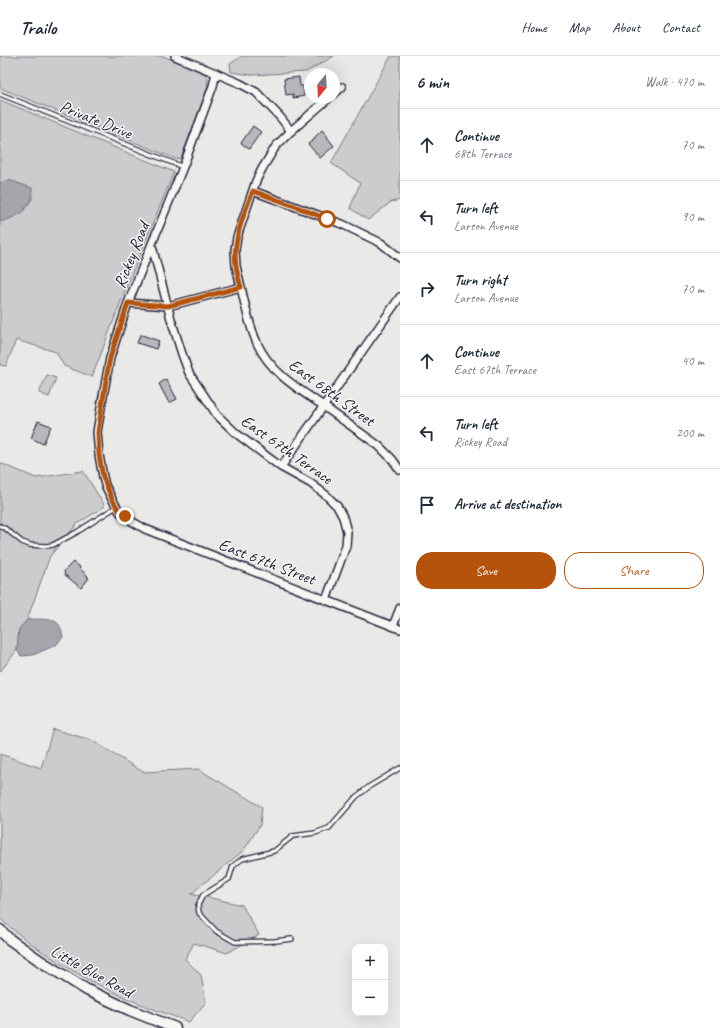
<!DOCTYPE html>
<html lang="en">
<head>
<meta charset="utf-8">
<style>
	:root { --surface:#fff; --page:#f6f6f7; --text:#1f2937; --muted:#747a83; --line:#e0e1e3; --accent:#b45309 }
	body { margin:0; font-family:Caveat,sans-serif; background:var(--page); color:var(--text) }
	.controls { position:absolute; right:12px; bottom:12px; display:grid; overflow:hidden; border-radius:8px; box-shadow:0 4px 16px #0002 }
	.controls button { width:36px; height:36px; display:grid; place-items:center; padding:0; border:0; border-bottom:1px solid var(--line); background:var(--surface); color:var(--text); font:20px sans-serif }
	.compass { position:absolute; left:304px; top:12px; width:36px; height:36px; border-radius:50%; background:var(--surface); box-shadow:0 4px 16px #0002; rotate:198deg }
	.stop { position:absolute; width:12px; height:12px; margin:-9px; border:3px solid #b45309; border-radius:50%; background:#fff }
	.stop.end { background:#b45309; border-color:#fff; box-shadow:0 1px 4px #0008 }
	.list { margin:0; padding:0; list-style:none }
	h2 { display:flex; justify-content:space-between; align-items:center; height:52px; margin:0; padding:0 16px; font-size:17px }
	h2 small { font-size:13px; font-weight:400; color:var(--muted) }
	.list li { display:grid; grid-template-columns:26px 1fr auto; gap:12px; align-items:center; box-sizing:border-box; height:72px; padding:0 16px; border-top:1px solid var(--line) }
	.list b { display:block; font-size:15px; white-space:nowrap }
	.list p { margin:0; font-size:13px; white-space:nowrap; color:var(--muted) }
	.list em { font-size:13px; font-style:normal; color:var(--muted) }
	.actions { display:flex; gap:8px; padding:12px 16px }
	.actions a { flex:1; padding:9px 0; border:1px solid var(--accent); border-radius:16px; text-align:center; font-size:14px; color:var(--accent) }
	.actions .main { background:var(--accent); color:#fff }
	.icon { flex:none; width:22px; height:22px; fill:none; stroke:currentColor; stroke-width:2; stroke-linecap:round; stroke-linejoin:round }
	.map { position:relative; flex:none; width:400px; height:972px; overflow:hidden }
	header { display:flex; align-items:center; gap:24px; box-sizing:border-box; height:56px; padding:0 20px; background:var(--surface); border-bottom:1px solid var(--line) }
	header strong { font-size:19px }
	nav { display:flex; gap:22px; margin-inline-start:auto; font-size:14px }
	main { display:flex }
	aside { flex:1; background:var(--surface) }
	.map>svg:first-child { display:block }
	.green { fill:#ccccce; stroke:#777784 }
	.water { fill:#a5a5ac; stroke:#71717f }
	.building { fill:#b8b8bc; stroke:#22223b }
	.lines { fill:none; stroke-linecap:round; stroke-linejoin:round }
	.lane-casing { stroke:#22223b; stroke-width:6 }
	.street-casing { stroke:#22223b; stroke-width:10 }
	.secondary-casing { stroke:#22223b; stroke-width:13 }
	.lane { stroke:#f6f6f2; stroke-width:3.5 }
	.street { stroke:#f6f6f2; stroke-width:7 }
	.secondary { stroke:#f6f6f2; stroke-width:10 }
	.route { stroke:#b45309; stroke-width:5 }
	.labels { text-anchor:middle; stroke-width:3; stroke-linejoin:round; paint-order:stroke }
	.street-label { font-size:17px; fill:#22223b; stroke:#f6f6f2 }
</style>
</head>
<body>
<header>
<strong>Trailo</strong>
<nav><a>Home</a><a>Map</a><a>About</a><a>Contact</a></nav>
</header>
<main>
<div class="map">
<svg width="400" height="972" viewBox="0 0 400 972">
	<rect width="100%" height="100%" fill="#e9e9e7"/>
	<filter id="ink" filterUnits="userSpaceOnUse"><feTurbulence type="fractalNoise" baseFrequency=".025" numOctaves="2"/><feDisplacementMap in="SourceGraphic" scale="8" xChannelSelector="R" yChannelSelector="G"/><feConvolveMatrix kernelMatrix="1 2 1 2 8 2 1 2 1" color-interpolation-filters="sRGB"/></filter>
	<g filter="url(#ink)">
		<g class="green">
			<polygon points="0,0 163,0 205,18 208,22 207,33 181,102 176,103 0,32"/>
			<polygon points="242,0 334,0 306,16 252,19 231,16 230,8"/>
			<polygon points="391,0 400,0 400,144 391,146 368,164 350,152 360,127 331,107"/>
			<polygon points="0,44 174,116 123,240 92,321 64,310 56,296 16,284 6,310 0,309"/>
			<polygon points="47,319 56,322 49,341 39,337"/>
			<polygon points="0,407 36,422 83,415 105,450 77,468 50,500 27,564 19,573 17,594 0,616"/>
			<path d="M53,673L91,684L143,716L198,713L262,751L260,769L244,794L191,838L211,842L242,849L259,879L227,897L194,887L185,903L201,919L206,946L189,966C168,958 145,951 124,941C80,922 36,894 0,863V698L41,712Z"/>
		</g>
		<g class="water">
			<polygon points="9,124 32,132 32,143 22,157 9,163 0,166 0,127"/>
			<path d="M36,563C53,564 60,562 63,581L56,589L33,599L21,600L17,594L19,573L27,564Z"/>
		</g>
		<g class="building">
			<polygon points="299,21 300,30 303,30 304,40 293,42 293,38 286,39 284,23"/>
			<polygon points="253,70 261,76 249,93 241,87"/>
			<polygon points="322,74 328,81 327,81 334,90 320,102 308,88 315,83 314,82"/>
			<polygon points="140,279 142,279 159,285 156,293 137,287"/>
			<polygon points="166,323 177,343 169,347 159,328"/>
			<polygon points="38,365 51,370 43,388 31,382"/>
			<polygon points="73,506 75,508 75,507 80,511 79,512 88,520 87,521 89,522 81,532 65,519 64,515"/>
		</g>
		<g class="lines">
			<g class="lane-casing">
				<g id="lane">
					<polyline points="0,38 183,111"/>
					<polyline points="0,470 6,473 22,486 30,489 46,490 53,489 77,476 116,451"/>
					<polyline points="292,883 275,885 235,886 216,875 199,857 198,849 203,839 229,823 233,810 242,803 274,795 293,780 315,777 329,772 356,741 370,730 400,712"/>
				</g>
			</g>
			<g class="street-casing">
				<g id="street">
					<polyline points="175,0 239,27 256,36 280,61 291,75"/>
					<polyline points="216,17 213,30 183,111 128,247 110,302 102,346 97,376 99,399 103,421 105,429 112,443 120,456 133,466 145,473 400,573"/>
					<polyline points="334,38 342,31"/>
					<polyline points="253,135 342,168 381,187 400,202"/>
					<polyline points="152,190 171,263 182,298 189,317 217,359 237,378 281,411 310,427 326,439 337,450 343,461 347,476 346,490 326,544"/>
					<path d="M241,231C245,249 249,269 257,287C270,316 297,332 322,349C341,363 360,376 379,390L392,403L400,414"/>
					<polyline points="128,247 168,250 241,231 236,210 235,194 237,181 256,125 262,113 276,90 291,75 329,42"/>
					<polyline points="281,411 400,241"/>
					<polyline points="393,570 400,552"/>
				</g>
			</g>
			<g class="secondary-casing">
				<polyline id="secondary" points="0,874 9,883 42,906 87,934 130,954 175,972"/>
			</g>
			<use href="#lane" class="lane"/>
			<use href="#street" class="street"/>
			<use href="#secondary" class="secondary"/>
		</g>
	</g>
	<g class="lines" filter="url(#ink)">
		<path class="route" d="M125,460L120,456L112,443L103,421L99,399L98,376L107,318L110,302L128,247L168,250L241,231C239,224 237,217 236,210C232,186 244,157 253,135L292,149L327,163"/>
	</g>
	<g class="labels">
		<g class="street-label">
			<text transform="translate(96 63) rotate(22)" y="6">Private Drive</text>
			<text transform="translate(131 199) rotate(-68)" y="6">Rickey Road</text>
			<text transform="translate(332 336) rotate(36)" y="6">East 68th Street</text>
			<text transform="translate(287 393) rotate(35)" y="6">East 67th Terrace</text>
			<text transform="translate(267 505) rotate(21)" y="6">East 67th Street</text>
			<text transform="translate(92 915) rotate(29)" y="6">Little Blue Road</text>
		</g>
	</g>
</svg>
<div class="controls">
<button>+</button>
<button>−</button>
</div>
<svg class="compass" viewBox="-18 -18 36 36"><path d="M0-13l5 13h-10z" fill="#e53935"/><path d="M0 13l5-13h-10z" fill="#747a83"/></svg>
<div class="stop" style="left:327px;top:163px"></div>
<div class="stop end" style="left:125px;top:460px"></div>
</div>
<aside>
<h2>6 min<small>Walk · 470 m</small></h2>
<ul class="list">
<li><svg class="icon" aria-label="ahead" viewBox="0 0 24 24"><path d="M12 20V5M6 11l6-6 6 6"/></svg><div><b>Continue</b><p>68th Terrace</p></div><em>70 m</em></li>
<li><svg class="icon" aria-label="left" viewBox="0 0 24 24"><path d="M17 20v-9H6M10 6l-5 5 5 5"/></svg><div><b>Turn left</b><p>Larson Avenue</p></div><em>90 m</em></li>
<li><svg class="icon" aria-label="right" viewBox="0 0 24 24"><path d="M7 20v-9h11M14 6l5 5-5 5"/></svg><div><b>Turn right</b><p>Larson Avenue</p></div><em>70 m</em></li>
<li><svg class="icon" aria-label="ahead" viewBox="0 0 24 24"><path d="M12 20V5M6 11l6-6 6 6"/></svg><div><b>Continue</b><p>East 67th Terrace</p></div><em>40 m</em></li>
<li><svg class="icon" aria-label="left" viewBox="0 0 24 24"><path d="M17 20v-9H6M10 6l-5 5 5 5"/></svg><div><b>Turn left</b><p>Rickey Road</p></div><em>200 m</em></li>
<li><svg class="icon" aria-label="arrive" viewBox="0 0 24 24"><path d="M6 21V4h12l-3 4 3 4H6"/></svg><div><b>Arrive at destination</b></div></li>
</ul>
<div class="actions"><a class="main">Save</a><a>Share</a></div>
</aside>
</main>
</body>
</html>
